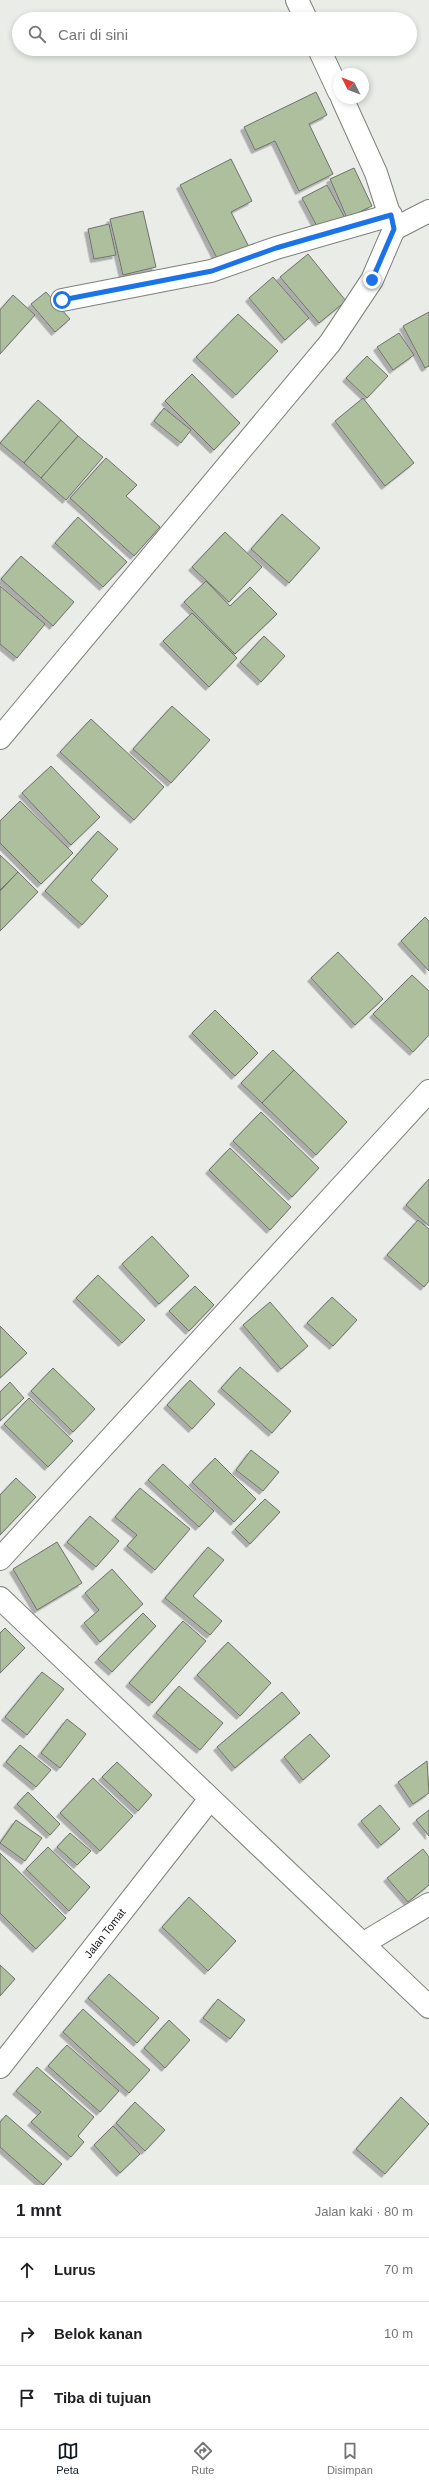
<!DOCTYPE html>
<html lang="id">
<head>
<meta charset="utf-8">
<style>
	:root { --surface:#fff; --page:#f2f2f2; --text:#202124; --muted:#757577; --line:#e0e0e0; --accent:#111827 }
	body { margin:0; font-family:Arial,sans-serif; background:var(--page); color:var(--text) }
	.compass { position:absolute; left:333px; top:68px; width:36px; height:36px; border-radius:50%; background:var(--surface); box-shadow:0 2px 6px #0003; rotate:312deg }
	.stop { position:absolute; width:12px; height:12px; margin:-9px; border:3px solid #1a73e8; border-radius:50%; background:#fff }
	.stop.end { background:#1a73e8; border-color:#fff; box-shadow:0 1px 4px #0008 }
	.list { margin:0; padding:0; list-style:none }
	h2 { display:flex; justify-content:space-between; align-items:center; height:52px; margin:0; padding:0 16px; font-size:17px }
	h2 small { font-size:13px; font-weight:400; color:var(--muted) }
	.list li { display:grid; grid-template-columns:26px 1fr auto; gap:12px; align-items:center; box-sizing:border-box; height:64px; padding:0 16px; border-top:1px solid var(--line) }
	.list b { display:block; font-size:15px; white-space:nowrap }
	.list em { font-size:13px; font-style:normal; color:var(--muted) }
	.icon { flex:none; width:22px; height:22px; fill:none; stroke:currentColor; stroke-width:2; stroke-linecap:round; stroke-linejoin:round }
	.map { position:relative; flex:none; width:429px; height:2185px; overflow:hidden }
	.search { position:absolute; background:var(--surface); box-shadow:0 2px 6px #0003; left:12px; right:12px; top:12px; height:44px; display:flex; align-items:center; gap:10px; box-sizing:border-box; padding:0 14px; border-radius:22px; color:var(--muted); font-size:15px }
	.sheet { height:244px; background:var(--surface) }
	nav { display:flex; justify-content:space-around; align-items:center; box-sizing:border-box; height:56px; border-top:1px solid var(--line); background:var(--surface); font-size:11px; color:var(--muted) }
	nav a { display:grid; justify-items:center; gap:2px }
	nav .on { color:var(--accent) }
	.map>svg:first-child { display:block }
	.building { fill:#adbf9c; stroke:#6f716d; filter:url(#shadow) }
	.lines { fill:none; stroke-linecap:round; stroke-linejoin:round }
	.minor-casing { stroke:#7e807c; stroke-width:24 }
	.minor { stroke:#fff; stroke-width:22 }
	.route { stroke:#1a73e8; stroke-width:5 }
	.labels { text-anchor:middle; stroke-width:3; stroke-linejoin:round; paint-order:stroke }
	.street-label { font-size:11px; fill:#141514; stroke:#fff }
</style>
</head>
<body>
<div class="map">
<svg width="429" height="2185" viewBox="0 0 429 2185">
	<defs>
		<filter id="shadow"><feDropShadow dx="-3.5" dy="3.5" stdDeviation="0" flood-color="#0004"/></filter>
	</defs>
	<rect width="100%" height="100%" fill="#eaece8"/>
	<g class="building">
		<polygon points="316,92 327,115 309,124 333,174 299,191 275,141 255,150 244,127"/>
		<polygon points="231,159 252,201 231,212 249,247 219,262 180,185"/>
		<polygon points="354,168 372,206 347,218 330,179"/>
		<polygon points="327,185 345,218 320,232 302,198"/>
		<polygon points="143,211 156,267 123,275 110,219"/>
		<polygon points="109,224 116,255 94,259 88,229"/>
		<polygon points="308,254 346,301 319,323 280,277"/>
		<polygon points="273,277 309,318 285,340 249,298"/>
		<polygon points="46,292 70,319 55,332 31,304"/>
		<polygon points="13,295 35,315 0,354 0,310"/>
		<polygon points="429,312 429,366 425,368 403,326"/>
		<polygon points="238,314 278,351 236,395 196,357"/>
		<polygon points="399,333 414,355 393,370 377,347"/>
		<polygon points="367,356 388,376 367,398 346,378"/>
		<polygon points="192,374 240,423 214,450 165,401"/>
		<polygon points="363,398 414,463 385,486 335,421"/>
		<polygon points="38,400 61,420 24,463 0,443"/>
		<polygon points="164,408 191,430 181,443 154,421"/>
		<polygon points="61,420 78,436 41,478 24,463"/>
		<polygon points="78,436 103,457 66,500 41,478"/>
		<polygon points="106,458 137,485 126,496 160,527 134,556 70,498"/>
		<polygon points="282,514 320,548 289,583 251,549"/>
		<polygon points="78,517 127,562 103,587 55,543"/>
		<polygon points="225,532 262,567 229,602 192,567"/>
		<polygon points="21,556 74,602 53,626 1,579"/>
		<polygon points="206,581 230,606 250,587 277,614 235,654 184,602"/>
		<polygon points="0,586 45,624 17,658 0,644"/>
		<polygon points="192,613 237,658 209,687 163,641"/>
		<polygon points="264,636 285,656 261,682 240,662"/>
		<polygon points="172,706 210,740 171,783 133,749"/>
		<polygon points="91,719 164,787 134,820 60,752"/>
		<polygon points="51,766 100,817 71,845 22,793"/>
		<polygon points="20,801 73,853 41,884 0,843 0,821"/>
		<polygon points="98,831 118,849 91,880 108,896 82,925 45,891"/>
		<polygon points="0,855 18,872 0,890"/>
		<polygon points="18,872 38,892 0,931 0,891"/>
		<polygon points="425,917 429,921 429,971 401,941"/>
		<polygon points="338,952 383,999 355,1025 311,978"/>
		<polygon points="412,975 429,991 429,1035 413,1052 373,1014"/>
		<polygon points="215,1010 258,1053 235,1076 192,1033"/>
		<polygon points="273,1050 294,1070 262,1103 241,1083"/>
		<polygon points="294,1070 347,1122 316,1155 262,1103"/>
		<polygon points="261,1112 319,1168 292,1197 233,1141"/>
		<polygon points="230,1148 291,1207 270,1230 209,1170"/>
		<polygon points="429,1179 429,1226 406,1205"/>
		<polygon points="418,1220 429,1229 429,1281 424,1287 387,1255"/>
		<polygon points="152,1236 189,1276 159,1304 122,1264"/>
		<polygon points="98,1275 145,1320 122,1343 76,1298"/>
		<polygon points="195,1286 214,1305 189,1331 169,1311"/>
		<polygon points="332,1297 357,1320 333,1346 307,1323"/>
		<polygon points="270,1302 308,1346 281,1369 243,1325"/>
		<polygon points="0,1326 27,1353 0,1378"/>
		<polygon points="240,1367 291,1411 272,1433 221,1388"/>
		<polygon points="53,1368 95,1409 73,1432 31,1391"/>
		<polygon points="190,1380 215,1404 192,1429 167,1405"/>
		<polygon points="10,1382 24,1398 0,1421 0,1392"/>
		<polygon points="29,1398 73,1441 48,1467 4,1424"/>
		<polygon points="251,1450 279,1472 263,1491 236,1470"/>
		<polygon points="215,1458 256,1499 234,1522 192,1482"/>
		<polygon points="163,1464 214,1511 199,1527 148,1480"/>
		<polygon points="16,1478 36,1497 0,1535 0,1495"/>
		<polygon points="140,1488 190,1529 155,1570 127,1546 137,1535 115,1517"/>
		<polygon points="265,1499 280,1512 250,1544 235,1529"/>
		<polygon points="90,1516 119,1541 96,1567 67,1542"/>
		<polygon points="57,1542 82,1583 37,1610 13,1569"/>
		<polygon points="208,1547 224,1560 193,1596 222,1621 210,1635 165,1598"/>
		<polygon points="112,1569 143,1604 100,1642 84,1623 99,1610 85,1593"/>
		<polygon points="143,1613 156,1626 112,1672 98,1659"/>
		<polygon points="183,1621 206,1641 152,1703 129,1683"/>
		<polygon points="5,1628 25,1648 0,1673 0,1633"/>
		<polygon points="228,1642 271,1683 240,1716 197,1675"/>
		<polygon points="42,1672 64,1689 27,1735 5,1717"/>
		<polygon points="179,1686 223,1723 200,1750 156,1713"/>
		<polygon points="282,1692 300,1713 235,1768 217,1747"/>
		<polygon points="67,1719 86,1734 60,1768 41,1753"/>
		<polygon points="310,1734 330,1756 303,1780 284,1757"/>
		<polygon points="20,1745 51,1770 36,1787 6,1762"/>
		<polygon points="427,1761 429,1793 413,1804 398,1782"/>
		<polygon points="117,1762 152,1795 138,1811 102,1777"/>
		<polygon points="93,1778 133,1816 100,1851 60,1813"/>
		<polygon points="28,1792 60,1824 50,1835 17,1804"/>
		<polygon points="380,1805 400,1829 381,1845 361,1821"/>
		<polygon points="429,1810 429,1836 416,1820"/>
		<polygon points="16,1820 42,1838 25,1861 0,1843"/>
		<polygon points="70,1833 91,1851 77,1865 57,1847"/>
		<polygon points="48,1847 90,1887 69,1911 26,1869"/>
		<polygon points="423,1849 429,1857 429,1885 408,1902 387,1878"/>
		<polygon points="0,1853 66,1918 36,1949 0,1913"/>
		<polygon points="189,1897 236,1941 208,1971 162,1927"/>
		<polygon points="0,1965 15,1979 0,1996"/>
		<polygon points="109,1974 159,2018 137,2043 88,1998"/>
		<polygon points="218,1999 245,2020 230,2039 203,2018"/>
		<polygon points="83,2009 150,2070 129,2093 63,2032"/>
		<polygon points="169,2020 190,2040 165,2068 144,2048"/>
		<polygon points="67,2045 119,2091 100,2112 48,2066"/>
		<polygon points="37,2067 94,2117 78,2136 84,2142 71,2157 31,2122 41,2112 16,2091"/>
		<polygon points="401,2097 429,2124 385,2174 356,2149"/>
		<polygon points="135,2102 165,2130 145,2151 116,2123"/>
		<polygon points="6,2115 62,2164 43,2185 0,2147 0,2122"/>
		<polygon points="113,2126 140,2154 120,2173 94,2145"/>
	</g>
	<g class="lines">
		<g class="minor-casing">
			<g id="minor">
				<polyline points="297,0 306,19"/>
				<polyline points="319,49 339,92"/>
				<polyline points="394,229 429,211"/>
				<polyline points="62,300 211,271 276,248 391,215"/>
				<polyline points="0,738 330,343 372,280 394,229 376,173 342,98"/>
				<polyline points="0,1559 429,1091"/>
				<polyline points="0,1598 429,2007"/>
				<polyline points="364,1943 429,1904"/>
				<path id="s1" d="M0,2067L210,1799"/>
			</g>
		</g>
		<use href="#minor" class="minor"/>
	</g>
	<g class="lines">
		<polyline class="route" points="62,300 212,271 276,248 391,215 394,229 372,280"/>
	</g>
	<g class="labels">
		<g class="street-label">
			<text dy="4" stroke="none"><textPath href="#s1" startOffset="170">Jalan Tomat</textPath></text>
		</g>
	</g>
</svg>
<svg class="compass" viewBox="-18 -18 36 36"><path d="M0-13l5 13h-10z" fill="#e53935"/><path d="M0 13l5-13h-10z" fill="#757577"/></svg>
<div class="stop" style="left:62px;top:300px"></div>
<div class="stop end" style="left:372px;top:280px"></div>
<div class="search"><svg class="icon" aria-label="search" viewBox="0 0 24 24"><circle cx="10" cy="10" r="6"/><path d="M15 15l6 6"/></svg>Cari di sini</div>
</div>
<section class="sheet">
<h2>1 mnt<small>Jalan kaki · 80 m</small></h2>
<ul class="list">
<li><svg class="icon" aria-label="ahead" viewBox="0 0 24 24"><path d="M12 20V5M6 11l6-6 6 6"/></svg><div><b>Lurus</b></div><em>70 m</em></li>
<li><svg class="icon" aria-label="right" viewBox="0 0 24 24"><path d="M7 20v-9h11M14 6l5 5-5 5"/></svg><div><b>Belok kanan</b></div><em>10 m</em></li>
<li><svg class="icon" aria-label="arrive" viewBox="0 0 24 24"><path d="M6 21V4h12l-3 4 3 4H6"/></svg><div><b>Tiba di tujuan</b></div></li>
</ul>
</section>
<nav>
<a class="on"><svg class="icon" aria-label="map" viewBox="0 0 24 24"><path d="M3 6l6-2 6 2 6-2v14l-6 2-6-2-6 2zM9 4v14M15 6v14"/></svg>Peta</a>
<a><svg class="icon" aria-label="directions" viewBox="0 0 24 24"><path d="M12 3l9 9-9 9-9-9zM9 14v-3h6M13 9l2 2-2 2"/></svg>Rute</a>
<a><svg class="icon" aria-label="saved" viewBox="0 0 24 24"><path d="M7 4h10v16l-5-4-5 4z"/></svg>Disimpan</a>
</nav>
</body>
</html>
